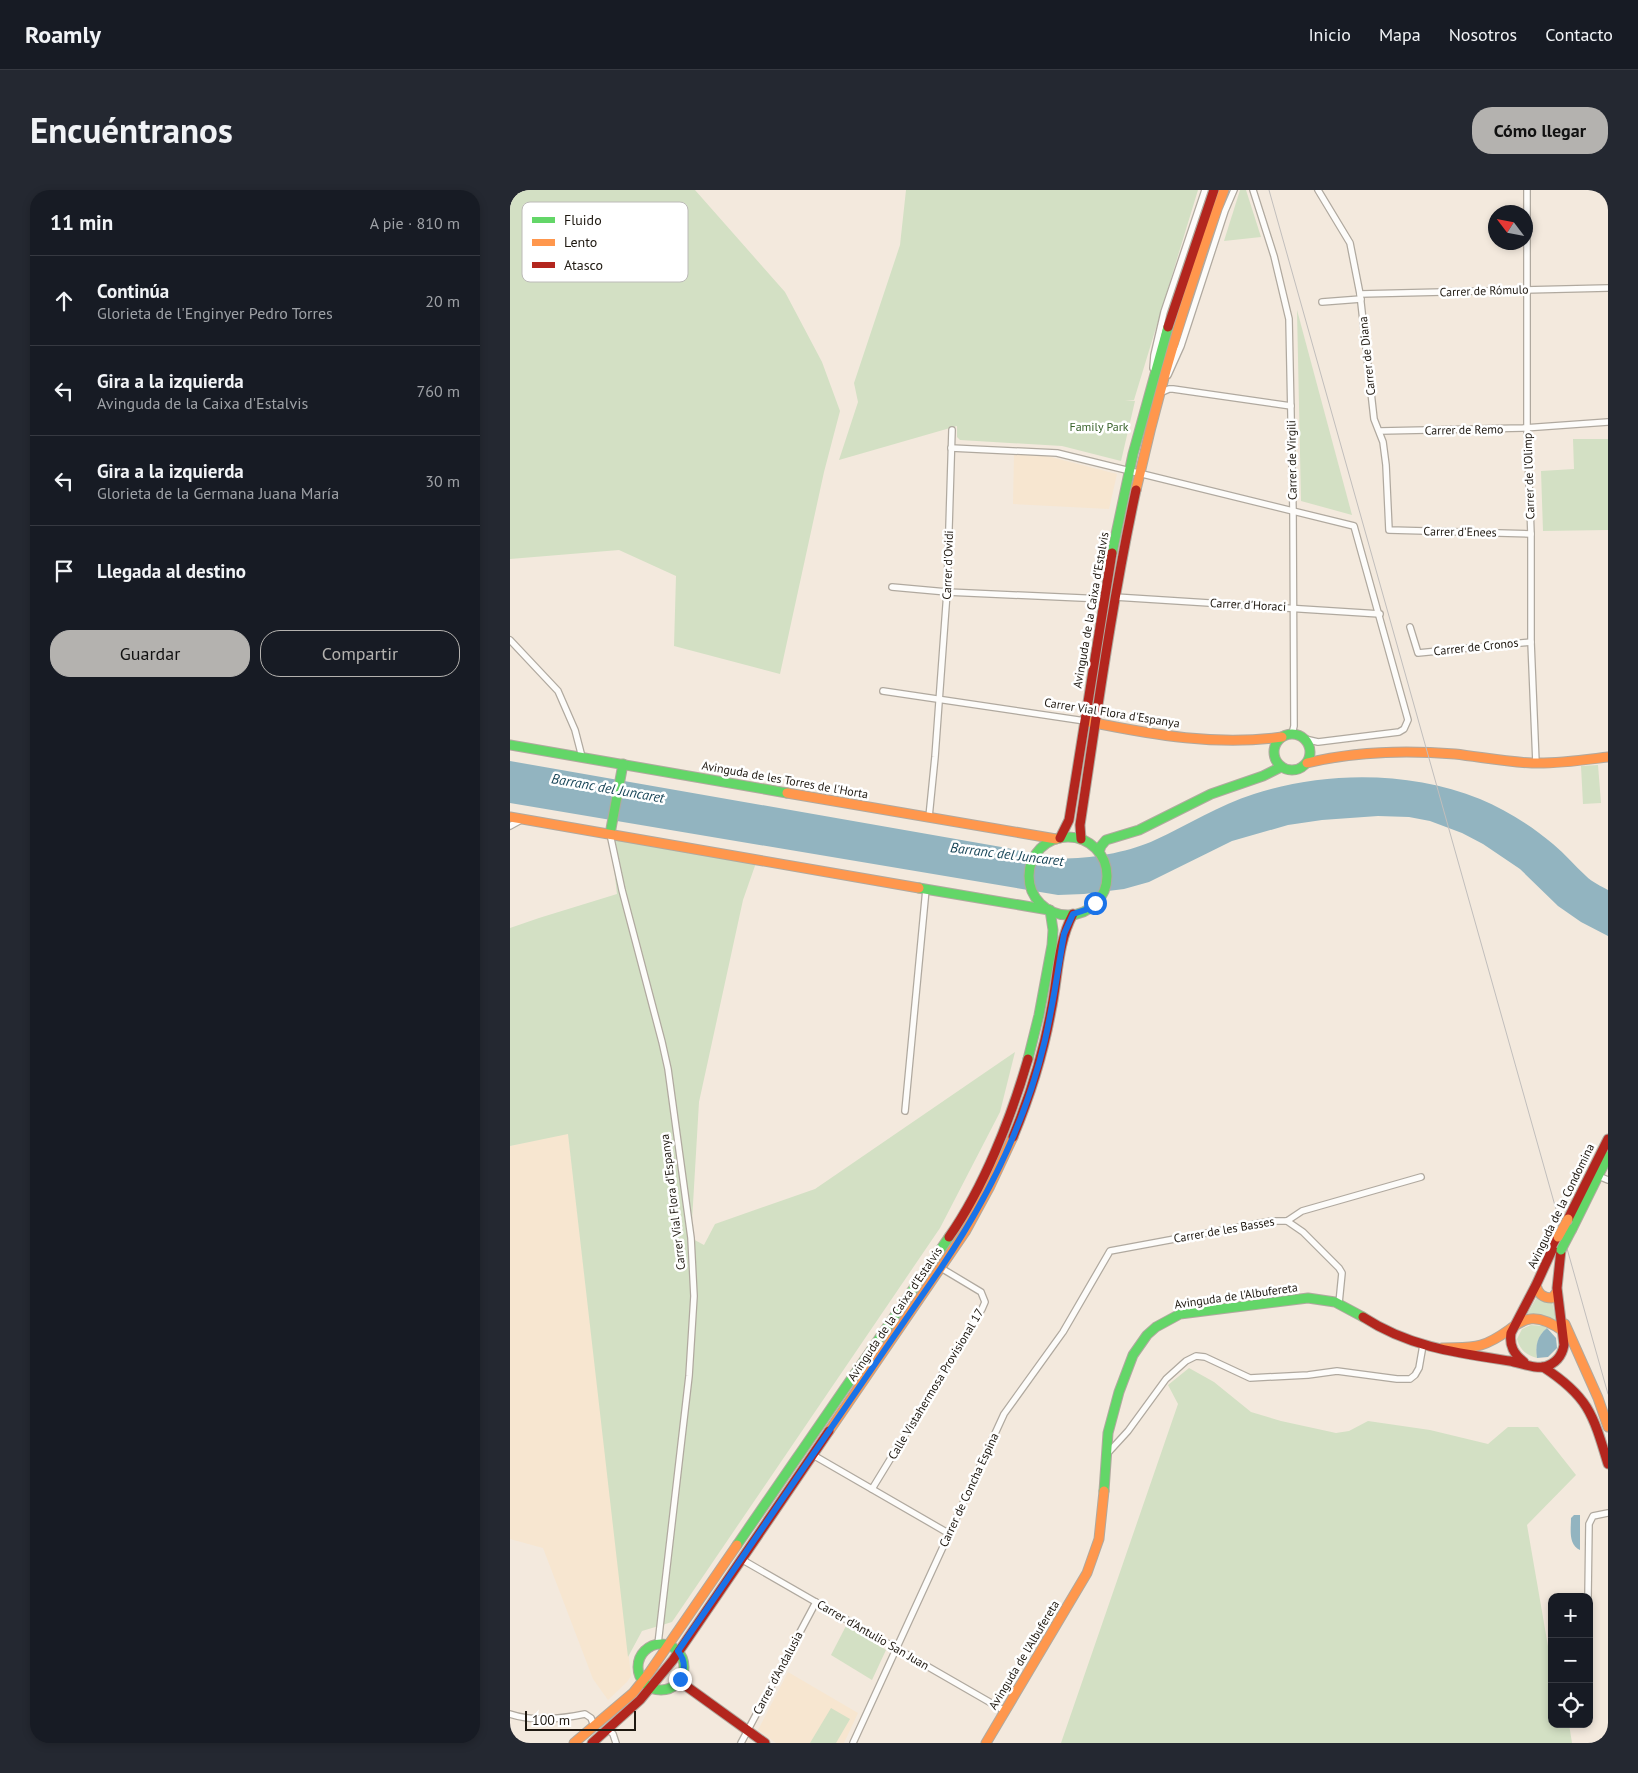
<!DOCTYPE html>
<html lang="es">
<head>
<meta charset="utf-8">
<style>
	:root { --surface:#171b24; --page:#242831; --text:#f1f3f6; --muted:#9ea1a6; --line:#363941; --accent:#b4b2af }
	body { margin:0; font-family:"PT Sans",sans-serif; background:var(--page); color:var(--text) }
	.controls { position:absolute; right:15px; bottom:15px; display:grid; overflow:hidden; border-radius:10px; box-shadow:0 2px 8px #0003 }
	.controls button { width:45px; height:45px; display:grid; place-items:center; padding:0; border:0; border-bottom:1px solid var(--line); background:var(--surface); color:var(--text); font:25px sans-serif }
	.compass { position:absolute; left:978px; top:15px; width:45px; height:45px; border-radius:50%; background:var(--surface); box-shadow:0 2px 8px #0003; rotate:302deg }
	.scale { position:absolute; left:15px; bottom:12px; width:111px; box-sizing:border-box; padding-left:5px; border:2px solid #1f1911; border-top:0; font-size:14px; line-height:18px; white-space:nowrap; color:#1f1911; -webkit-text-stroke:4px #fff; paint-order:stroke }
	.stop { position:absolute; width:15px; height:15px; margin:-11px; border:4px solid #1a73e8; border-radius:50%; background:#fff }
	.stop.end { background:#1a73e8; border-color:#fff; box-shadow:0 1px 5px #0008 }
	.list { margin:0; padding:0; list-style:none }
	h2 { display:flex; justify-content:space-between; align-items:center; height:65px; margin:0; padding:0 20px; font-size:21px }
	h2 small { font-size:16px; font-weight:400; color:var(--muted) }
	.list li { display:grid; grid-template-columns:32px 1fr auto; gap:15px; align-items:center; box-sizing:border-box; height:90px; padding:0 20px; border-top:1px solid var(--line) }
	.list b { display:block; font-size:19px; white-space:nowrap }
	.list p { margin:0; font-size:16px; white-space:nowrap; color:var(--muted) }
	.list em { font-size:16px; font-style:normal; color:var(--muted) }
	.actions { display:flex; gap:10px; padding:15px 20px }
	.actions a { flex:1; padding:11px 0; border:1px solid var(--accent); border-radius:20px; text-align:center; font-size:18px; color:var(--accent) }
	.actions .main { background:var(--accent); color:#111 }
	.icon { flex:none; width:28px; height:28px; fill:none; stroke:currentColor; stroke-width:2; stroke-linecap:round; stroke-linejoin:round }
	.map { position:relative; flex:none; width:1098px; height:1553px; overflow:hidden; border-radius:20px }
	header { display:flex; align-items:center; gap:30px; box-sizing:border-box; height:70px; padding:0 25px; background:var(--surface); border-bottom:1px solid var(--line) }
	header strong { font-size:24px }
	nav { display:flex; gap:28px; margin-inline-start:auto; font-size:18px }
	.intro { display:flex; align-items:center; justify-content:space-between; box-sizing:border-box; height:120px; padding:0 30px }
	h1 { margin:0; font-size:35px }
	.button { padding:12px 22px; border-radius:20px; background:var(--accent); color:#111; font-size:18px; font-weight:700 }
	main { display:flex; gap:30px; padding:0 30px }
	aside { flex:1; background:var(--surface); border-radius:20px; box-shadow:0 2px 8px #0003 }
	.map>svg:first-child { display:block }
	.built { fill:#f7e6d0 }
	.green { fill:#d3e0c4 }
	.water { fill:#92b4c0 }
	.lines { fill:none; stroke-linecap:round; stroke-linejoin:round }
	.street-casing { stroke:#b0a99f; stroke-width:8 }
	.fast-casing { stroke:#b0a99f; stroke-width:11 }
	.slow-casing { stroke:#b0a99f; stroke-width:11 }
	.jam-casing { stroke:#b0a99f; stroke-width:11 }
	.street { stroke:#fdfcfa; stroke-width:5.5 }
	.fast { stroke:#63d668; stroke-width:9 }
	.slow { stroke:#ff974d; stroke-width:9 }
	.jam { stroke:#b3261e; stroke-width:9 }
	.tram { stroke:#c1bebc; stroke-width:1 }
	.fast-bridge-casing { stroke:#b0a99f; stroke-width:11; stroke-linecap:butt }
	.slow-bridge-casing { stroke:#b0a99f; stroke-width:11; stroke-linecap:butt }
	.fast-bridge { stroke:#63d668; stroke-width:9 }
	.slow-bridge { stroke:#ff974d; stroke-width:9 }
	.route { stroke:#1a73e8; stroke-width:6 }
	.labels { text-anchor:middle; stroke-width:5; stroke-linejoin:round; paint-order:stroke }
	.street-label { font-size:12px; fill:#1f1911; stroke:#fff }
	.park-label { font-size:12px; fill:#39632c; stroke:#fff }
	.water-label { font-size:14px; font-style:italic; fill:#194658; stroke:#fff }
	.key { fill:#fff; stroke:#bcbab8; stroke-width:1 }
	.key-label { font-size:14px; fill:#1f1911 }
</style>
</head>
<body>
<header>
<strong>Roamly</strong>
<nav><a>Inicio</a><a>Mapa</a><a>Nosotros</a><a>Contacto</a></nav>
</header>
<div class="intro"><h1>Encuéntranos</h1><a class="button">Cómo llegar</a></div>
<main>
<aside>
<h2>11 min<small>A pie · 810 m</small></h2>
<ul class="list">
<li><svg class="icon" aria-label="ahead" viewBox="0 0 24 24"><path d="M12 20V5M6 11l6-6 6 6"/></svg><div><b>Continúa</b><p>Glorieta de l'Enginyer Pedro Torres</p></div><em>20 m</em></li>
<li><svg class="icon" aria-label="left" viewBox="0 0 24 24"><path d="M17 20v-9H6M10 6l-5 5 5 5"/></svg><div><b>Gira a la izquierda</b><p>Avinguda de la Caixa d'Estalvis</p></div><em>760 m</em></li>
<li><svg class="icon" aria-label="left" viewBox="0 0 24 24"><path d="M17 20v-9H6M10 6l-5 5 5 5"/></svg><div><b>Gira a la izquierda</b><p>Glorieta de la Germana Juana María</p></div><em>30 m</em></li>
<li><svg class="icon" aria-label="arrive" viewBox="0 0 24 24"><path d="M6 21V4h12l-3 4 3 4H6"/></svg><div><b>Llegada al destino</b></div></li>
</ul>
<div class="actions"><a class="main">Guardar</a><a>Compartir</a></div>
</aside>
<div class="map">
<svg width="1098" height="1553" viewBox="0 0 1098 1553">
	<rect width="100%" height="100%" fill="#f3e9dd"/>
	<g class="built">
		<polygon points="504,265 533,265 607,284 599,319 503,314"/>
		<polygon points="58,943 121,1486 117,1492 98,1510 83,1489 33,1358 0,1349 0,956"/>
		<polygon points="278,1482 348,1523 334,1553 266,1553 248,1540"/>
	</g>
	<g class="green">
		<polygon points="0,0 185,0 275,102 312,172 330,221 314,282 270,484 164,456 166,386 109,360 0,369"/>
		<polygon points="396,0 688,0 624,210 615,210 625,211 611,271 552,256 450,250 447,247 447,236 329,270 348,212 344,193 390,55"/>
		<polygon points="730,0 736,0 751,47 714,51"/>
		<polygon points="787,120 842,325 791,311"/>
		<polygon points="1063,249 1098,249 1098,340 1033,341 1031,281 1064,279"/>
		<polygon points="1088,575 1091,613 1073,614 1071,576"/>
		<polygon points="100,644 247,670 233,710 189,912 181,1048 194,1055 205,1034 305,999 505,862 490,922 430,1038 162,1432 132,1441 118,1467 58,944 0,956 0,738 29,728 107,704"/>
		<polygon points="1027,1107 1042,1112 1047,1132 1016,1126"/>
		<path d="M1021,1135L1033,1136L1037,1138C1027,1147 1025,1156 1027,1168C1016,1165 1010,1160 1007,1149L1012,1139Z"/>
		<polygon points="679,1178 704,1192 741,1222 771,1231 826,1243 839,1241 858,1231 920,1240 978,1254 998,1237 1028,1237 1066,1285 1017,1335 1039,1462 1042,1468 1042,1534 1059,1534 1062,1553 551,1553 668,1214 658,1195"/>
		<polygon points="336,1436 376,1460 362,1490 321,1465"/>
		<polygon points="321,1518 340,1529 326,1553 300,1553"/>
	</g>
	<g class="water">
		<path d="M0,571L497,658C511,661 524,665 538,667C567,672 618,663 645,650C678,635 709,615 744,604C817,581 899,581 970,609C996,620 1022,636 1043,654C1055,664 1065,676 1076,686C1082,692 1091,696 1098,700V746L1071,732L1048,716L1010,679L973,654L952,643L920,631L899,627L868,626L812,630L778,635L722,651L639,692L614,699L574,704L548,705L0,613Z"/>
		<path d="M1037,1138L1046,1148L1047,1158L1038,1167L1027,1168C1025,1156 1027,1146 1037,1138Z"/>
		<path d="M1064,1325H1070V1360C1058,1355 1061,1339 1061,1328Z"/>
	</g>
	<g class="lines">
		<g class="street-casing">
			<g id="street">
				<polyline points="743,0 764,66 779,129 783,321 784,536 782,544"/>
				<polyline points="808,0 840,53 850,104 864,229 873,252 876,275 879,340 1021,344"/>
				<polyline points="1017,0 1017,238 1021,344 1021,452 1026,573"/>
				<polyline points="850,104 1098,98"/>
				<polyline points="812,112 851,109"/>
				<polyline points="643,178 644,165 654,122 695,0"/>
				<polyline points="658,185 671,156 715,21 724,0"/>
				<polyline points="650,203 659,199 663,199 781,216"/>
				<polyline points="870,241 1013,238 1098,232"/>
				<polyline points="441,258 547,263 844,336 898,530 894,539 889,542 808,552 795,549"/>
				<polyline points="382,397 437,402 594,409"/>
				<polyline points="605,407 870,424"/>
				<polyline points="900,437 908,463 1021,452"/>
				<polyline points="0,450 48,501 65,540 72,567"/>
				<polyline points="373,501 575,531"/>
				<polyline points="419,627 425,567 437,402 442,240"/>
				<polyline points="0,636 11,630"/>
				<polyline points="100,644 112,700 152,852 158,879 181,1048 184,1106 179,1186 148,1454"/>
				<polyline points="395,921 416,699"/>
				<polyline points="1086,985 1098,990"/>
				<polyline points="777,1031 793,1042 829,1078 832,1083 829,1113"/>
				<polyline points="303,1265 438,1343"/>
				<polyline points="596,1265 618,1241 656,1189 676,1171 686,1166 695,1167 740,1188 798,1185 827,1181 887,1189 900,1189 905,1185 909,1178 913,1155"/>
				<polyline points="362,1299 472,1119 475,1112 471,1102 431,1078"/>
				<polyline points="231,1369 495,1521"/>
				<polyline points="1078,1407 1079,1334 1083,1326 1098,1323"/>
				<path d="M0,1524C24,1532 50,1529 75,1524L81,1528L84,1536"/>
				<polyline points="98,1539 103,1544 106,1553"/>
				<polyline points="231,1553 306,1412"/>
				<polyline points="343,1553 494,1224 553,1142 600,1061 762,1031 777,1031 792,1021 911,987"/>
			</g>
		</g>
		<g class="fast-casing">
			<g id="fast">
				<polyline points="602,363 623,264 658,137"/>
				<circle cx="782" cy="562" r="18"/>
				<polyline points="0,555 277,603"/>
				<polyline points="100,644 113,574"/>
				<circle cx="558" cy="686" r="39"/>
				<polyline points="589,662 591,656 596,650 629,640 701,604 753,586 771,577"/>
				<polyline points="409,698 539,720"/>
				<polyline points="518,869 529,825 542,755 543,740 540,720"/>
				<polyline points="1062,1039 1098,966"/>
				<polyline points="594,1301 598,1243 609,1202 623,1165 637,1145 646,1137 670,1124 798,1108 825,1112 853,1127"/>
				<polyline points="227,1355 439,1047"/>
				<circle cx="151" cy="1477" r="23"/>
			</g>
		</g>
		<g class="slow-casing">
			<g id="slow">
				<path d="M626,300C649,198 678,98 714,0"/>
				<path d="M580,532C644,545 707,556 772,547"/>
				<path d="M797,573C846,561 896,560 945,564C971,567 996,572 1022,573C1047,574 1073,570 1098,567"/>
				<polyline points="277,603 546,649"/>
				<polyline points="0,627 409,698"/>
				<path d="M1026,1095C1028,1104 1033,1108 1042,1108L1047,1102"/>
				<polyline points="1055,1134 1088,1208 1098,1237"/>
				<path d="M932,1158C944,1157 958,1159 971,1155C1007,1144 1011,1111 1053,1141"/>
				<polyline points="319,1241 455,1042 480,996 503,947"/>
				<polyline points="64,1553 123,1503 139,1483 227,1355"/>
				<polyline points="476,1553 577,1383 589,1349 594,1301"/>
			</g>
		</g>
		<g class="jam-casing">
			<g id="jam">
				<polyline points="658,137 704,0"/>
				<polyline points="550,648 559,630 602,363"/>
				<path d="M571,649L570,635C587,523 602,411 626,300"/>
				<path d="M503,947C520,906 533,865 541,821C548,789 547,754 563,724"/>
				<polyline points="1058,1029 1098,949"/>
				<path d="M439,1047C474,997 501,928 518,869"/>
				<path d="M853,1127C899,1157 947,1163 1000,1171C1010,1173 1025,1179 1034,1177C1045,1174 1052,1166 1054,1155L1047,1098L1051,1060"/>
				<path d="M1014,1172C1004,1164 999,1156 1001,1143L1026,1095L1048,1047"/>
				<path d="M1033,1177C1078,1206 1083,1224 1098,1274"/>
				<polyline points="166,1494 176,1496 255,1553"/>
				<polyline points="82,1553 130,1510 163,1470 319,1241"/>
			</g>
		</g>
		<use href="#street" class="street"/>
		<use href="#fast" class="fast"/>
		<use href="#slow" class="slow"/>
		<use href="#jam" class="jam"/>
		<polyline class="tram" points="759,0 1098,1204"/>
		<g class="fast-bridge-casing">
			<polyline id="fast-bridge" points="1051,1060 1062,1039"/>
		</g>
		<g class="slow-bridge-casing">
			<polyline id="slow-bridge" points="1048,1047 1058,1029"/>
		</g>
		<use href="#fast-bridge" class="fast-bridge"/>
		<use href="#slow-bridge" class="slow-bridge"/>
	</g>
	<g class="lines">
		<path class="route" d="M170,1489C176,1479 175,1470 168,1461L431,1078C478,1008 516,932 535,850C543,815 548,780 554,744L563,724L575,720L585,713"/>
	</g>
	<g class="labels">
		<g class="street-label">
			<text transform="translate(974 101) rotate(-2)" y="4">Carrer de Rómulo</text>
			<text transform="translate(857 166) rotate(-96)" y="4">Carrer de Diana</text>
			<text transform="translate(954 240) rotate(-1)" y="4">Carrer de Remo</text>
			<text transform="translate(782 270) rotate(-91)" y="4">Carrer de Virgili</text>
			<text transform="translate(1019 286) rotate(-92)" y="4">Carrer de l'Olimp</text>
			<text transform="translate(950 342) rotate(1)" y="4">Carrer d'Enees</text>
			<text transform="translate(438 375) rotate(-88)" y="4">Carrer d'Ovidi</text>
			<text transform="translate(738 415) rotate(3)" y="4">Carrer d'Horaci</text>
			<text transform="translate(581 420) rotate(-80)" y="4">Avinguda de la Caixa d'Estalvis</text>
			<text transform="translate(966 457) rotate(-6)" y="4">Carrer de Cronos</text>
			<text transform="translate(602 523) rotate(9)" y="4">Carrer Vial Flora d'Espanya</text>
			<text transform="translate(275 590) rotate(10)" y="4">Avinguda de les Torres de l'Horta</text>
			<text transform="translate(163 1012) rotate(-97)" y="4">Carrer Vial Flora d'Espanya</text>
			<text transform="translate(1051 1016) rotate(-64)" y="4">Avinguda de la Condomina</text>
			<text transform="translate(714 1040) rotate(-10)" y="4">Carrer de les Basses</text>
			<text transform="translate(726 1106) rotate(-8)" y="4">Avinguda de l'Albufereta</text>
			<text transform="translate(385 1124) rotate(-56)" y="4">Avinguda de la Caixa d'Estalvis</text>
			<text transform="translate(426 1194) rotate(-59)" y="4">Calle Vistahermosa Provisional 17</text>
			<text transform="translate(459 1300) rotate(-65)" y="4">Carrer de Concha Espina</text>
			<text transform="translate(363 1445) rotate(30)" y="4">Carrer d'Antulio San Juan</text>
			<text transform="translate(514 1465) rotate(-59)" y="4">Avinguda de l'Albufereta</text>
			<text transform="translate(268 1483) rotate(-62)" y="4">Carrer d'Andalusia</text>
		</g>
		<g class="park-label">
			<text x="589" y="241">Family Park</text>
		</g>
		<g class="water-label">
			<text transform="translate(98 598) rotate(10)" y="5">Barranc del Juncaret</text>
			<text transform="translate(497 664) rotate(7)" y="5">Barranc del Juncaret</text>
		</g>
	</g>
	<rect x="12" y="12" width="166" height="80" rx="8" class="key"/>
	<rect x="22" y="27" width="23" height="6" fill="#63d668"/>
	<rect x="22" y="49" width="23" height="7" fill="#ff974d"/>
	<rect x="22" y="72" width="23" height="6" fill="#b3261e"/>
	<g class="key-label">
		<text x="54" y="35">Fluido</text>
		<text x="54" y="57">Lento</text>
		<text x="54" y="80">Atasco</text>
	</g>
</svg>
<div class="controls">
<button>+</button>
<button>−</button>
<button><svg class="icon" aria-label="locate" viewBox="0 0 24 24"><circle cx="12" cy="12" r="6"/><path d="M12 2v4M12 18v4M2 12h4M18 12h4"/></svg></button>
</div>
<svg class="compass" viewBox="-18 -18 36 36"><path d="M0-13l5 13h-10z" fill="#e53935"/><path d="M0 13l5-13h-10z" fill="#9ea1a6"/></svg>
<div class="scale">100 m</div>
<div class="stop" style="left:585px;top:713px"></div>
<div class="stop end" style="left:170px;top:1489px"></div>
</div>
</main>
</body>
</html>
